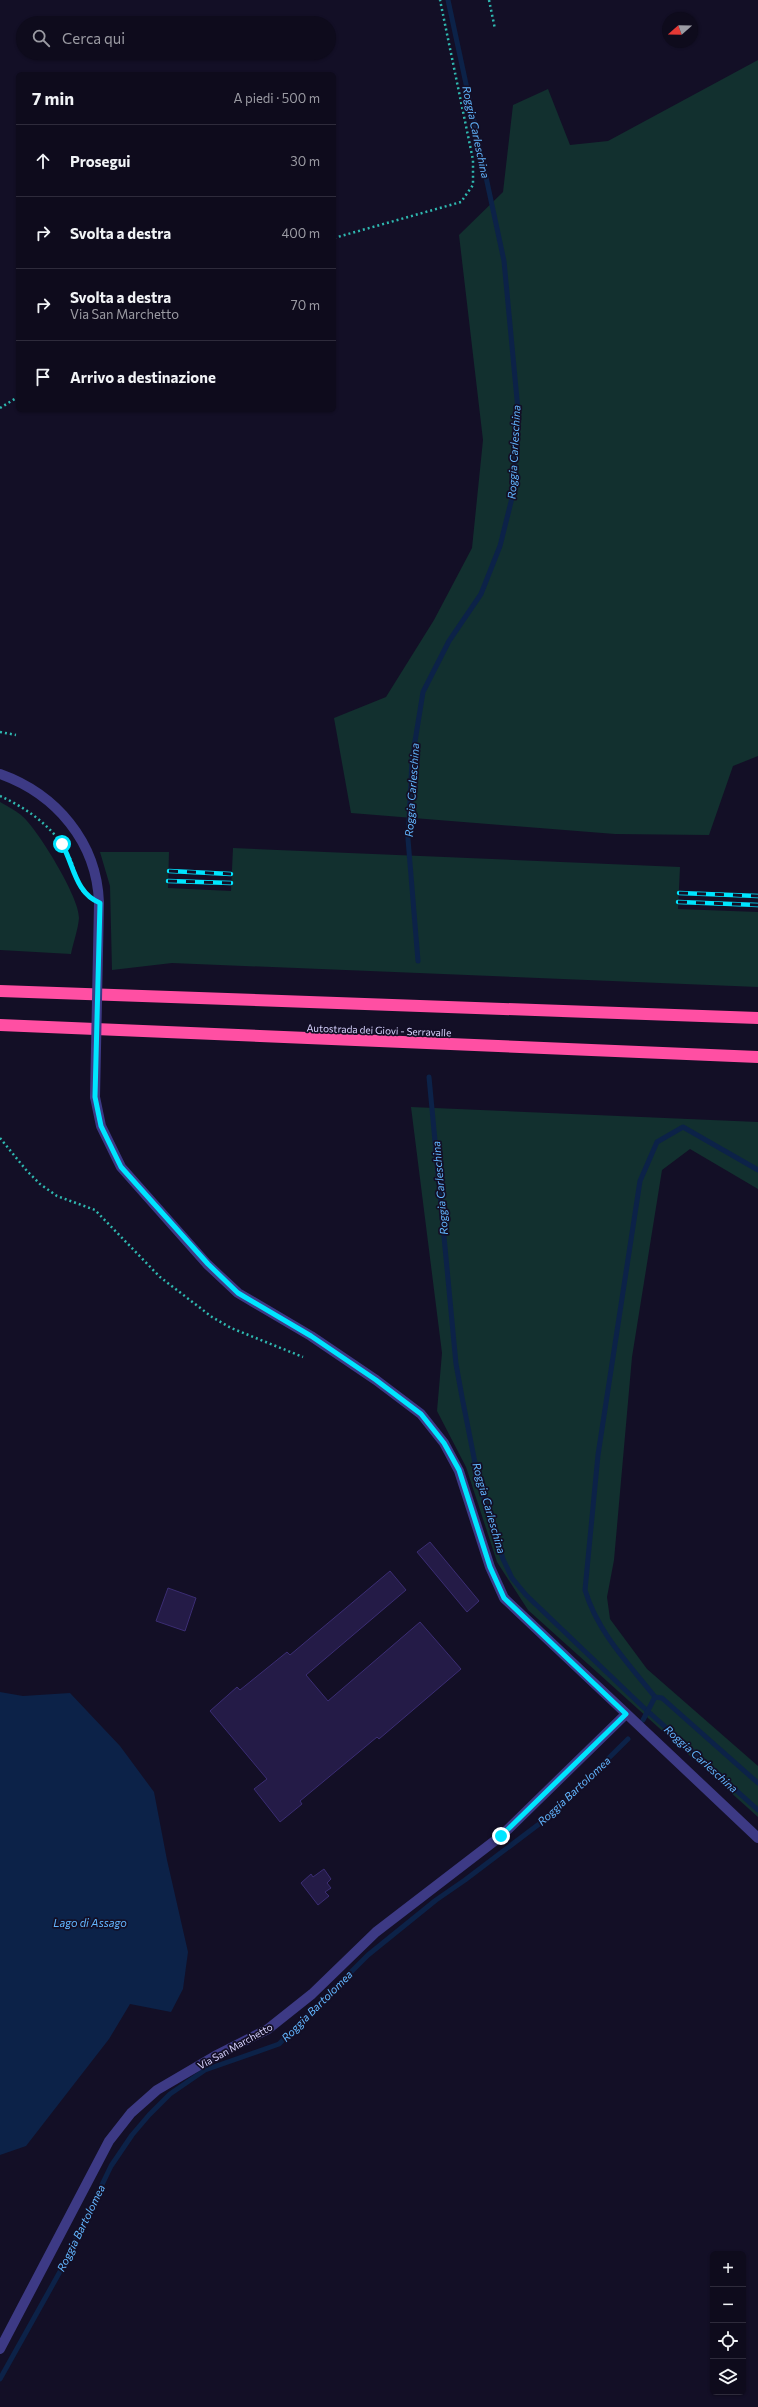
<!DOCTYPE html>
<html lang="it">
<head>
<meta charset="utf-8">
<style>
	:root { --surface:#0e0b1c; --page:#1c1929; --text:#f1f3f6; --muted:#9b9ba3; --line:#2e2b3b }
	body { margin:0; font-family:Commissioner,sans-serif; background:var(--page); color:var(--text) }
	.controls { position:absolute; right:12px; bottom:12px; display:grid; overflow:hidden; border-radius:6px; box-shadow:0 1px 3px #0004 }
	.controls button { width:36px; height:36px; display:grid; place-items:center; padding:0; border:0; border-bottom:1px solid var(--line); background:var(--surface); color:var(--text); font:20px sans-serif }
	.compass { position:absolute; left:662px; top:12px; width:36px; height:36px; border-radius:50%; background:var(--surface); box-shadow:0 1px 3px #0004; rotate:250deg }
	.stop { position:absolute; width:12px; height:12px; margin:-9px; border:3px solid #00e5ff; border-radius:50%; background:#fff }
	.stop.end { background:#00e5ff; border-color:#fff; box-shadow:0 1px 4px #0008 }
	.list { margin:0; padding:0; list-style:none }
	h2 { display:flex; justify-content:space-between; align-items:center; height:52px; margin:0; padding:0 16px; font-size:17px }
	h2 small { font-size:13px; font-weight:400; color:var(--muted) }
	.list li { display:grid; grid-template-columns:26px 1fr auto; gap:12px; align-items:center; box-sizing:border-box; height:72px; padding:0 16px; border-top:1px solid var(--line) }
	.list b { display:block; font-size:15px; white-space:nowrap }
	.list p { margin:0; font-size:13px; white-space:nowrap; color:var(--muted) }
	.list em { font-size:13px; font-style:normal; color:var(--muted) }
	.icon { flex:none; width:22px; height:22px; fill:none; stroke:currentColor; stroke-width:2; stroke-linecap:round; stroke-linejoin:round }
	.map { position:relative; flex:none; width:758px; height:2407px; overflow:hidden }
	.search { position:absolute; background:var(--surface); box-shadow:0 1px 3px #0004; left:16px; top:16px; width:320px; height:44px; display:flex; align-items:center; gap:10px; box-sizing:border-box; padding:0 14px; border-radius:22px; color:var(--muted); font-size:15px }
	.panel { position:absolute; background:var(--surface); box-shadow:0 1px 3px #0004; left:16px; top:72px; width:320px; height:340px; border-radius:6px }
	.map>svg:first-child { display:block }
	.green { fill:#12302f }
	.water { fill:#0c2248 }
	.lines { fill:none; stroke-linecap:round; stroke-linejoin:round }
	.stream { stroke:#0c2248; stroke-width:5 }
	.building { fill:#241b47; stroke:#3b2d73 }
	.path { stroke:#2fb8b0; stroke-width:2.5; stroke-dasharray:2 3; stroke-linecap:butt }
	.minor { stroke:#3d3a85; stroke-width:10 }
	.highway { stroke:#ff4fa3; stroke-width:12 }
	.rail-casing { stroke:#00e5ff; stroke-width:4.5 }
	.rail { stroke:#130f26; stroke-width:3; stroke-dasharray:9; stroke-linecap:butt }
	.minor-bridge { stroke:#3d3a85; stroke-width:10 }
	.route { stroke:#00e5ff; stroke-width:5 }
	.labels { text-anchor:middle; stroke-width:3.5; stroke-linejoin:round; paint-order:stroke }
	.street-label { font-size:10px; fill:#d9d4ff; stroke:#130f26 }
	.water-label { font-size:11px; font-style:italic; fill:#62b6ff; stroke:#130f26 }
</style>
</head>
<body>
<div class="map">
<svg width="758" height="2407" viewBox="0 0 758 2407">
	<rect width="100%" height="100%" fill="#130f26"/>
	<g class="green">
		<polygon points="758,60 758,756 733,766 709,835 615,834 351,813 334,718 386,697 434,620 472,548 483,440 459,235 503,192 513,105 548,89 570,145 608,141"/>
		<path d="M0,802C7,806 15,810 21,815C37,828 80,898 79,918C78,930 73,943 71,954L0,950Z"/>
		<polygon points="233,848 680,867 678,909 758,912 758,987 172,963 112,970 110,886 100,852 169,852 168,888 231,891"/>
		<polygon points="411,1107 758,1122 758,1189 690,1149 662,1170 632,1357 614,1560 607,1597 610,1619 647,1669 758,1766 758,1817 528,1610 497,1562 466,1467 437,1411 442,1353"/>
	</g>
	<polygon class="water" points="0,1692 23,1696 70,1693 120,1746 154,1792 167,1860 188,1952 183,1989 171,2012 130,2004 109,2039 26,2146 0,2155"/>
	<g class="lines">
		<g class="stream">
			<polyline points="418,961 408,839 412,760 423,692 449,641 481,594 500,546 513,494 518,410 504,261 448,0"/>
			<polyline points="429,1077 456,1364 462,1397 479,1483 503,1559 512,1578 526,1595 643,1707 758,1810"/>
			<path d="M655,1697C628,1663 598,1633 585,1590L598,1455L640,1181L657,1142L683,1127L758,1170"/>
			<polyline points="643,1720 655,1697 662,1698 758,1783"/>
			<polyline points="0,2379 62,2268 111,2166 132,2135 149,2115 170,2094 205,2070 279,2044 368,1955 436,1900 465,1880 551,1815 628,1739"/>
		</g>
	</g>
	<g class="building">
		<polygon points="430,1542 479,1601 467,1612 417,1552"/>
		<polygon points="390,1571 406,1590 306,1675 328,1701 420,1622 461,1669 379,1739 377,1737 300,1801 302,1804 280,1822 254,1789 267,1779 210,1711 237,1687 240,1690 287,1652 290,1655"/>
		<polygon points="168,1588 196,1598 185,1631 156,1621"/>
		<polygon points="324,1869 331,1879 327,1883 331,1888 325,1892 329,1896 318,1905 301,1883 311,1874 313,1877"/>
	</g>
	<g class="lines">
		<g class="path">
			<polyline points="489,0 495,29"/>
			<polyline points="334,238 461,202 473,185 473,160 440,0"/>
			<polyline points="0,408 18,397"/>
			<polyline points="0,732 16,735"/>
			<path d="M0,796C27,808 55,828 69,856C75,868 76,882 84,893"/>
			<polyline points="0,1138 27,1171 40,1184 57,1196 95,1210 160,1277 212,1317 231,1328 303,1357"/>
		</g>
		<g class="minor">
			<path d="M0,774C56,794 97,842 99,903"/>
			<polyline points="95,1097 101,1126 121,1167 207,1264 238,1293 311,1336 376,1380 421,1414 444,1443 459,1471 490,1567 504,1598 758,1838"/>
			<polyline points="0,2349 109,2141 131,2113 157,2090 215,2056 268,2029 312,1994 376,1932 501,1836 626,1714"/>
		</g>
		<g class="highway">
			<polyline points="0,991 758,1018"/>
			<polyline points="0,1025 758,1057"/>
		</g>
		<g class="rail-casing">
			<g id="rail">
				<polyline points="169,871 231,874"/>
				<polyline points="168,881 231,883"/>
				<polyline points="679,893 758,896"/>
				<polyline points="678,902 758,905"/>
			</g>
		</g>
		<use href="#rail" class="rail"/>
		<polyline class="minor-bridge" points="95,1097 99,903"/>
	</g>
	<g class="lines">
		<path class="route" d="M62,844C74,865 75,893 100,903L95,1097L101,1126L121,1167L208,1264L238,1293L311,1336L376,1380L421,1414L444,1443L459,1470L490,1567L504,1598L626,1714L501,1836"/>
	</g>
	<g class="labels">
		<g class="street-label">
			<text transform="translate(379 1030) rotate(2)" y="4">Autostrada dei Giovi - Serravalle</text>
			<text transform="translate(235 2046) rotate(-29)" y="4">Via San Marchetto</text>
		</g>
		<g class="water-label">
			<text transform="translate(476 132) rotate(78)" y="4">Roggia Carleschina</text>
			<text transform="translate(514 452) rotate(-87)" y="4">Roggia Carleschina</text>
			<text transform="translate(412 790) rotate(-86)" y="4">Roggia Carleschina</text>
			<text transform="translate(440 1188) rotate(-95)" y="4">Roggia Carleschina</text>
			<text transform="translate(489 1508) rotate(74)" y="4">Roggia Carleschina</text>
			<text transform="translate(701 1759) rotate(42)" y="4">Roggia Carleschina</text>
			<text transform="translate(574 1791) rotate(-43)" y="4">Roggia Bartolomea</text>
			<text x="90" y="1927">Lago di Assago</text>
			<text transform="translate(317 2006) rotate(-45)" y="4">Roggia Bartolomea</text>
			<text transform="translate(81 2228) rotate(-64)" y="4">Roggia Bartolomea</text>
		</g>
	</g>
</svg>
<div class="controls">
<button>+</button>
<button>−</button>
<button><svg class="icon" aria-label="locate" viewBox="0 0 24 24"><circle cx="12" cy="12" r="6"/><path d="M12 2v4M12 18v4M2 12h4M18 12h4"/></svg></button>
<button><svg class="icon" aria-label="layers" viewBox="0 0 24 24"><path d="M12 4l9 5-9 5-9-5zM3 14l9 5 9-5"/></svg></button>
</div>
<svg class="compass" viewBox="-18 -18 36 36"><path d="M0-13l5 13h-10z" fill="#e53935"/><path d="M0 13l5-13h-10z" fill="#9b9ba3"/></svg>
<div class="stop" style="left:62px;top:844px"></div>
<div class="stop end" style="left:501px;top:1836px"></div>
<div class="search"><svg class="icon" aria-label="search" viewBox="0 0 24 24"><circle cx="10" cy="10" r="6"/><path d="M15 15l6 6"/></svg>Cerca qui</div>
<section class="panel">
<h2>7 min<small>A piedi · 500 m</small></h2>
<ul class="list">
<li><svg class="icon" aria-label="ahead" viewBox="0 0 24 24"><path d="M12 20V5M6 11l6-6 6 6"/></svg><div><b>Prosegui</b></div><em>30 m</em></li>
<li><svg class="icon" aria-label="right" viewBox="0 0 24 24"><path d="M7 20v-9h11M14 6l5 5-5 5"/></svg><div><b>Svolta a destra</b></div><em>400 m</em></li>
<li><svg class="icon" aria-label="right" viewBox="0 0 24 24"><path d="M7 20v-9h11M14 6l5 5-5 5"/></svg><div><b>Svolta a destra</b><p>Via San Marchetto</p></div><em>70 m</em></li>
<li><svg class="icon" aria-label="arrive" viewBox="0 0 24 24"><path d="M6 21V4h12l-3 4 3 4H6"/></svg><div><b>Arrivo a destinazione</b></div></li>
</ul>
</section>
</div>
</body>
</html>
